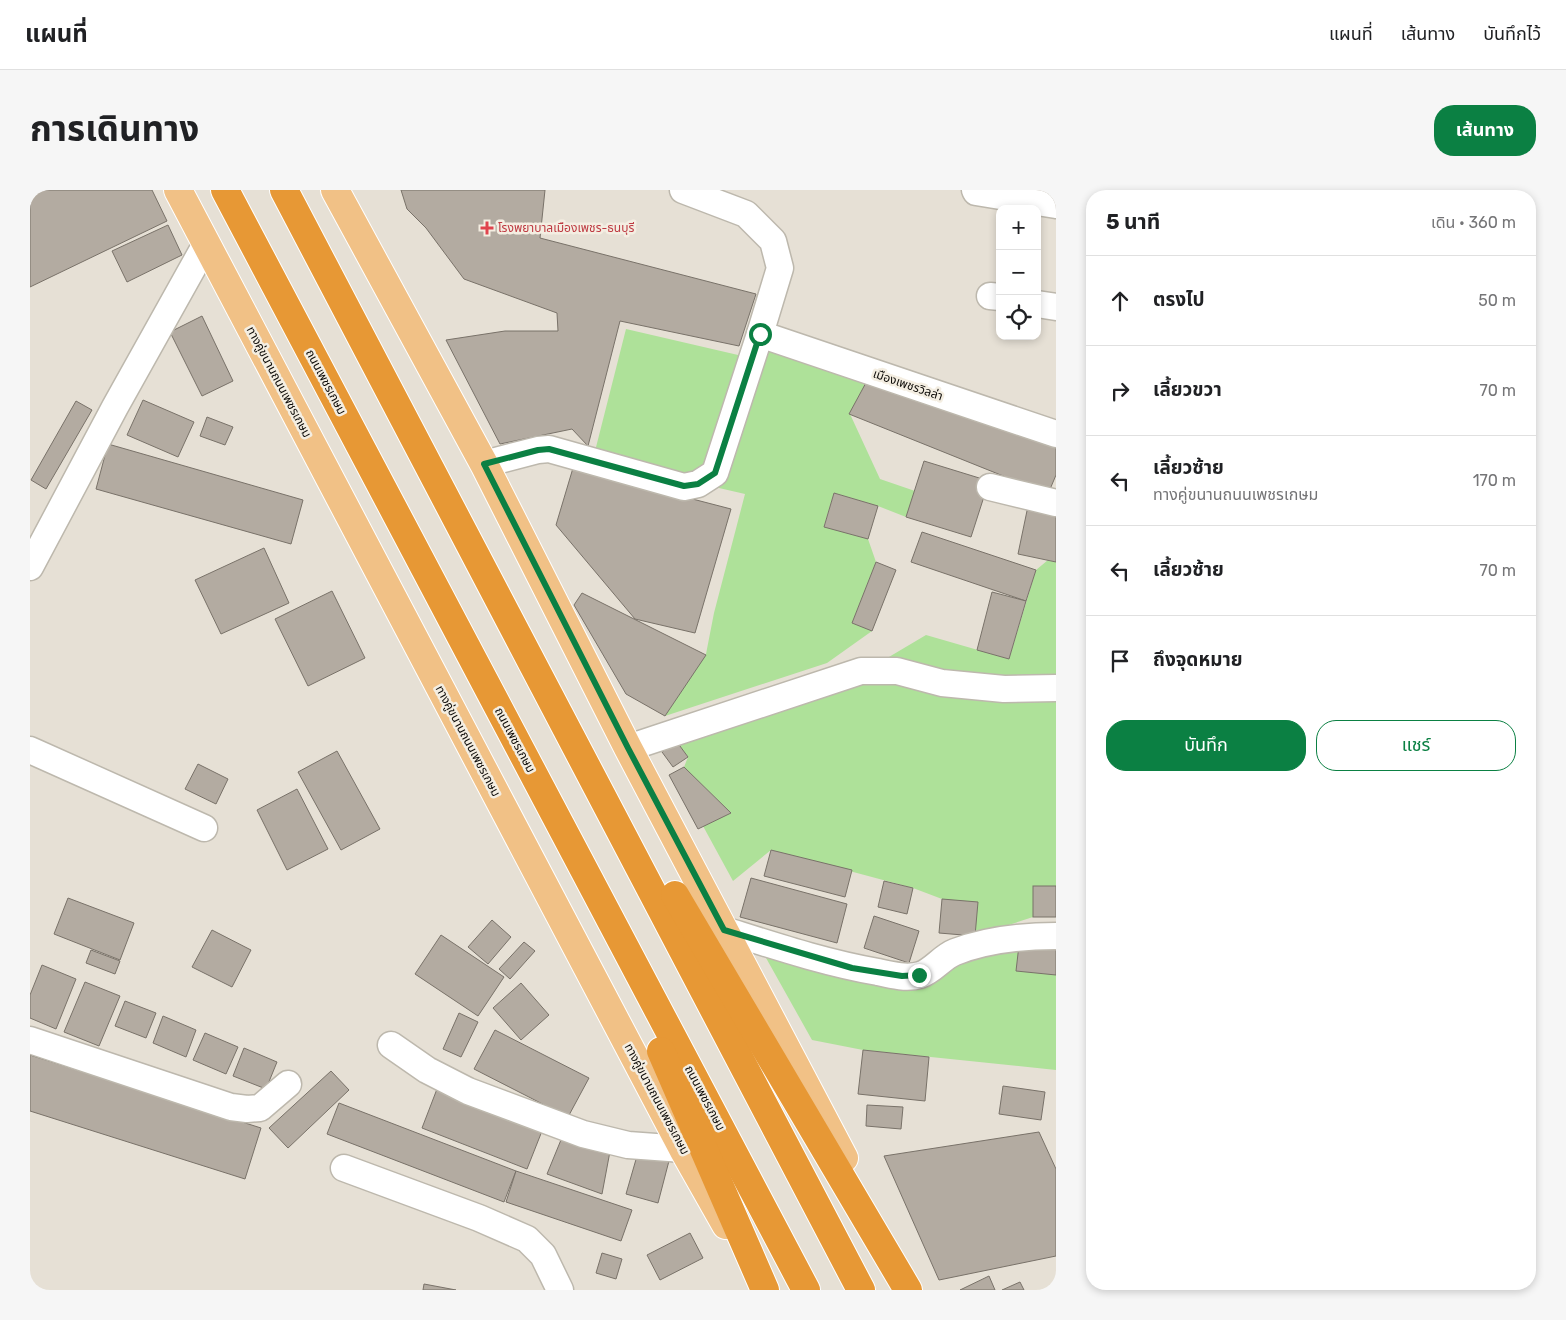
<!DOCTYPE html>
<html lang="th">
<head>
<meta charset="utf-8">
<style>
	:root { --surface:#fff; --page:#f6f6f6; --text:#202124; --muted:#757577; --line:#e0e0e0; --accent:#0b8043 }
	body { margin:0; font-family:Rubik,"Noto Sans Thai",sans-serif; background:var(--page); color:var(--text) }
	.controls { position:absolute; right:15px; top:15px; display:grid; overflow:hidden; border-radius:10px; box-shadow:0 2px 8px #0003 }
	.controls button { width:45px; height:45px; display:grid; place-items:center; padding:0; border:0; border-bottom:1px solid var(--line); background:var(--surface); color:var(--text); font:25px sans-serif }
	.stop { position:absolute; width:15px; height:15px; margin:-11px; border:4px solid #0b8043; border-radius:50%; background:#fff }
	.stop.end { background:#0b8043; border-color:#fff; box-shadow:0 1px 5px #0008 }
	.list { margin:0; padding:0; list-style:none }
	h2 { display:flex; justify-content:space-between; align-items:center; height:65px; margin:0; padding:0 20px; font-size:21px }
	h2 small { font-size:16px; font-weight:400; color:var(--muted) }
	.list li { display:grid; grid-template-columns:32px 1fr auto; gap:15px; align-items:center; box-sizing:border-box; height:90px; padding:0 20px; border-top:1px solid var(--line) }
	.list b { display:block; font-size:19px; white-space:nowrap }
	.list p { margin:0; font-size:16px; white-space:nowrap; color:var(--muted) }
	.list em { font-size:16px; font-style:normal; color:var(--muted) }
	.actions { display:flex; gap:10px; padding:15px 20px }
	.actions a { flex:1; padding:11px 0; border:1px solid var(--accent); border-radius:20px; text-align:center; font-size:18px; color:var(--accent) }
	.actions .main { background:var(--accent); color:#fff }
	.icon { flex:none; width:28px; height:28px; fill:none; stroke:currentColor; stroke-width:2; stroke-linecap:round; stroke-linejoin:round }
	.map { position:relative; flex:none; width:1026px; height:1100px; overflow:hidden; border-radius:20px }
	header { display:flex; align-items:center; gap:30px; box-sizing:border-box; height:70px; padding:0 25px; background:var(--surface); border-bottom:1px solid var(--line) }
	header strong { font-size:24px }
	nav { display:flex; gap:28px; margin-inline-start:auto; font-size:18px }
	.intro { display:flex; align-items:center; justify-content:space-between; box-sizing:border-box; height:120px; padding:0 30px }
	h1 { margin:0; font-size:35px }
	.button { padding:12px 22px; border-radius:20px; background:var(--accent); color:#fff; font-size:18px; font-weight:700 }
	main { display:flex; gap:30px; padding:0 30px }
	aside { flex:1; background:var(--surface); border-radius:20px; box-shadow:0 2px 8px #0003 }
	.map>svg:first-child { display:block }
	.green { fill:#aee199 }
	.building { fill:#b3aba1; stroke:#797269 }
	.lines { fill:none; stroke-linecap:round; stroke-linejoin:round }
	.minor-casing { stroke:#bdb8ad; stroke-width:29 }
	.major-casing { stroke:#fff; stroke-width:30 }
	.highway-casing { stroke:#fff; stroke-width:30 }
	.minor { stroke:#fff; stroke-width:26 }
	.major { stroke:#f1c186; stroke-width:28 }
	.highway { stroke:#e79835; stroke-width:28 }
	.route { stroke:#0b8043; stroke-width:6 }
	.health-dot { fill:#e0444e; stroke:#f4eee2; stroke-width:2 }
	.labels { text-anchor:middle; stroke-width:5; stroke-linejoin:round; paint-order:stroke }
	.health-label { font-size:12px; fill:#be3a42; stroke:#f4eee2; text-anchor:start }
	.street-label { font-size:12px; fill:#0d0b08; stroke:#f4eee2 }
</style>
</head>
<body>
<header>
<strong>แผนที่</strong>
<nav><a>แผนที่</a><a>เส้นทาง</a><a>บันทึกไว้</a></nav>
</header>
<div class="intro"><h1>การเดินทาง</h1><a class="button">เส้นทาง</a></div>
<main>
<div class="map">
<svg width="1026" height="1100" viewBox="0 0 1026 1100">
	<rect width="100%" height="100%" fill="#e6e0d5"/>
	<g class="green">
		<polygon points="596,139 721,168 728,139 838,189 820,224 850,289 885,301 876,327 848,316 804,303 794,336 838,349 846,372 822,433 842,441 797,473 635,526 676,464 684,423 715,304 563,269"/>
		<polygon points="1018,370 1026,372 1026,696 1003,696 1003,727 945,746 912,709 883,698 741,660 703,691 673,636 701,623 654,577 658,567 647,552 810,496 896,445 979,469 1006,380"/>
		<polygon points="722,743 871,783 989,755 1026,785 1026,880 833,860 782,850"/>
	</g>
	<g class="building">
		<polygon points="0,0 122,0 137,31 0,97"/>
		<polygon points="371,0 515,0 510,48 726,104 709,156 590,131 558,256 542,239 470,254 416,150 475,141 528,141 527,123 434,89 396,38 377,19"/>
		<polygon points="138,35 152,65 97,92 82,61"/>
		<polygon points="172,126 203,191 172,206 140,142"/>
		<polygon points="838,189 1026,256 1026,285 1018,304 819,224"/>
		<polygon points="113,210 164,232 148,267 97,245"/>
		<polygon points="46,211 62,220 16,299 1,290"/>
		<polygon points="177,227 203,237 195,255 170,246"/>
		<polygon points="78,254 273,310 261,354 66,299"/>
		<polygon points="894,271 959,291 941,347 876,327"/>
		<polygon points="543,278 701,319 665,443 605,429 526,335"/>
		<polygon points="804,303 848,316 838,349 794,337"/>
		<polygon points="998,316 1026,322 1026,372 988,364"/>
		<polygon points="892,342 1006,380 996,411 881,372"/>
		<polygon points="234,358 259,413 191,444 165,390"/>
		<polygon points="846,372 866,380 842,441 822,433"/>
		<polygon points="302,401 335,468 278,496 245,429"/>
		<polygon points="962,402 996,411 979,469 947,460"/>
		<polygon points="552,403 676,465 635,526 596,504 544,415"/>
		<polygon points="647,552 658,567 643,577 632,562"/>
		<polygon points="307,561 350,639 311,660 268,582"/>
		<polygon points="168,574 198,589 186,614 155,599"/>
		<polygon points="654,577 701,623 668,639 639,585"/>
		<polygon points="267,599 298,659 257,680 227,620"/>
		<polygon points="741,660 822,680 815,707 734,686"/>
		<polygon points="721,688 817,714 807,753 710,727"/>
		<polygon points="854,691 883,698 877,724 848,717"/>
		<rect x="1003" y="696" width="23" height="31"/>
		<polygon points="38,708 104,733 90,770 24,744"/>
		<polygon points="912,709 948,712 945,746 909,743"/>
		<polygon points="844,726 889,741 879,773 834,758"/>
		<polygon points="462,730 481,747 458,774 438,757"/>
		<polygon points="182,740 221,760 202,797 162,777"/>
		<polygon points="411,745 474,787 448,826 385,784"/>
		<polygon points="494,752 505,761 480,789 469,779"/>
		<polygon points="989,755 1026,759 1026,785 986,781"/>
		<polygon points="61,760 90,771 85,784 56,773"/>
		<polygon points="12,775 46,789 26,839 0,828 0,805"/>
		<polygon points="55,792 90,806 69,856 34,842"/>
		<polygon points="491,793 519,825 491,850 463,818"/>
		<polygon points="95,811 126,823 116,848 85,836"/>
		<polygon points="429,823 448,832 431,867 413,859"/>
		<polygon points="133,826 166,840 156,867 123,853"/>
		<polygon points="465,840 559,888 538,927 444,879"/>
		<polygon points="175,843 208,857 196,884 163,870"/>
		<polygon points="214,858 247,872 236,899 203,886"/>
		<polygon points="833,860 899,867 895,911 828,904"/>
		<polygon points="0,865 231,938 215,989 0,921"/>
		<polygon points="301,881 319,900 258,958 239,938"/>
		<polygon points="973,896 1015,902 1011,930 969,924"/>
		<polygon points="407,899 512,941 497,979 392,938"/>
		<polygon points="309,913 486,981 474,1012 297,944"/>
		<polygon points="837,915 873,917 871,939 836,936"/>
		<polygon points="1009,942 1026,979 1026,1066 909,1090 854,966"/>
		<polygon points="533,945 581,956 572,1004 517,984"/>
		<polygon points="609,959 640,967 628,1013 596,1004"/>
		<polygon points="486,981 602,1020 591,1051 476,1012"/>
		<polygon points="660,1043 673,1068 630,1090 617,1065"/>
		<polygon points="572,1063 592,1069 586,1089 566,1083"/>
		<polygon points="959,1086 965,1100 930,1100"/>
		<polygon points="990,1092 994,1100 972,1100"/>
		<polygon points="394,1094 426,1100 393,1100"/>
	</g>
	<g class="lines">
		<g class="minor-casing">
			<g id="minor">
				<polyline points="945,0 946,2 1026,15"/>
				<polyline points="960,106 970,107"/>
				<polyline points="1007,114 1026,117"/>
				<polyline points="730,144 1026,244"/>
				<polyline points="454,274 508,260 519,259 654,297 668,294 685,283 730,144 750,78 743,51 716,24 653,0"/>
				<polyline points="960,297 1026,313"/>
				<polyline points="0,377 85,217 176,54"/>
				<polyline points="598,558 831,481 867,481 912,493 974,499 1026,498"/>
				<polyline points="0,560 174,638"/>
				<path d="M694,740C745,756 796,773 848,782C861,785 877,789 890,785C903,781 912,767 925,762C956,750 993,746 1026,746"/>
				<polyline points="0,850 201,917 217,919 230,918 258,894"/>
				<polyline points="361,855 397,880 438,901 553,944 598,955 653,959"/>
				<polyline points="314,978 449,1028 497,1049 513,1065 530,1100"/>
			</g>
		</g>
		<g class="major-casing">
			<g id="major">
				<polyline points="148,0 653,959 696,1035"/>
				<polyline points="305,0 454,274 598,558 814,968"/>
			</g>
		</g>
		<g class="highway-casing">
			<g id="highway">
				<polyline points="195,0 776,1100"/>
				<polyline points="254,0 831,1100"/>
				<polyline points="645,705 878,1100"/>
				<polyline points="631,861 735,1100"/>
			</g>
		</g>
		<use href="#minor" class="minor"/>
		<use href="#major" class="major"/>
		<use href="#highway" class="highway"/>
	</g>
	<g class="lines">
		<polyline class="route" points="730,144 685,283 668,294 654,296 519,259 508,260 454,274 598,558 694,740 822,778 872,786 889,785"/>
	</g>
	<path class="health-dot" d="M454.5 30.5h5v5h5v5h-5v5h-5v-5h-5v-5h5z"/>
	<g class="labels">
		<g class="health-label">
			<text x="468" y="42">โรงพยาบาลเมืองเพชร-ธนบุรี</text>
		</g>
		<g class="street-label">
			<text transform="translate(249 192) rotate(62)" y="4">ทางคู่ขนานถนนเพชรเกษม</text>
			<text transform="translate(296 192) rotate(62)" y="4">ถนนเพชรเกษม</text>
			<text transform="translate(878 195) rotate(19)" y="4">เมืองเพชรวิลล่า</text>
			<text transform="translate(485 550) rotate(62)" y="4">ถนนเพชรเกษม</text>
			<text transform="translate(438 551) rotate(62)" y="4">ทางคู่ขนานถนนเพชรเกษม</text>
			<text transform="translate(675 908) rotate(62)" y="4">ถนนเพชรเกษม</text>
			<text transform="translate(627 909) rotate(62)" y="4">ทางคู่ขนานถนนเพชรเกษม</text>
		</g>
	</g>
</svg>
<div class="controls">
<button>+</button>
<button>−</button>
<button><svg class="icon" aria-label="locate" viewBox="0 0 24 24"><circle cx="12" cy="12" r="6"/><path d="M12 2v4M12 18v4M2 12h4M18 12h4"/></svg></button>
</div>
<div class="stop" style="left:730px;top:144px"></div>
<div class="stop end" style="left:889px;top:785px"></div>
</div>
<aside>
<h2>5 นาที<small>เดิน · 360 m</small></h2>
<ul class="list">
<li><svg class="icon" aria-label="ahead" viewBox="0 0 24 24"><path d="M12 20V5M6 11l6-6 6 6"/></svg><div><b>ตรงไป</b></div><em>50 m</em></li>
<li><svg class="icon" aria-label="right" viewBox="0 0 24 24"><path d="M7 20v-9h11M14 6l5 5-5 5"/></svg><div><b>เลี้ยวขวา</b></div><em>70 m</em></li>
<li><svg class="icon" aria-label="left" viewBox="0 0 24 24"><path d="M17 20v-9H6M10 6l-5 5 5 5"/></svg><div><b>เลี้ยวซ้าย</b><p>ทางคู่ขนานถนนเพชรเกษม</p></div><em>170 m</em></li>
<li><svg class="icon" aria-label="left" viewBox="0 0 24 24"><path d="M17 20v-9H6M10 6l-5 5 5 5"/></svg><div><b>เลี้ยวซ้าย</b></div><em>70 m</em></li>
<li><svg class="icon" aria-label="arrive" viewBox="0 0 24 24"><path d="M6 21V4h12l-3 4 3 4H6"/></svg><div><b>ถึงจุดหมาย</b></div></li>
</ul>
<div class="actions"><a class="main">บันทึก</a><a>แชร์</a></div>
</aside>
</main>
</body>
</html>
